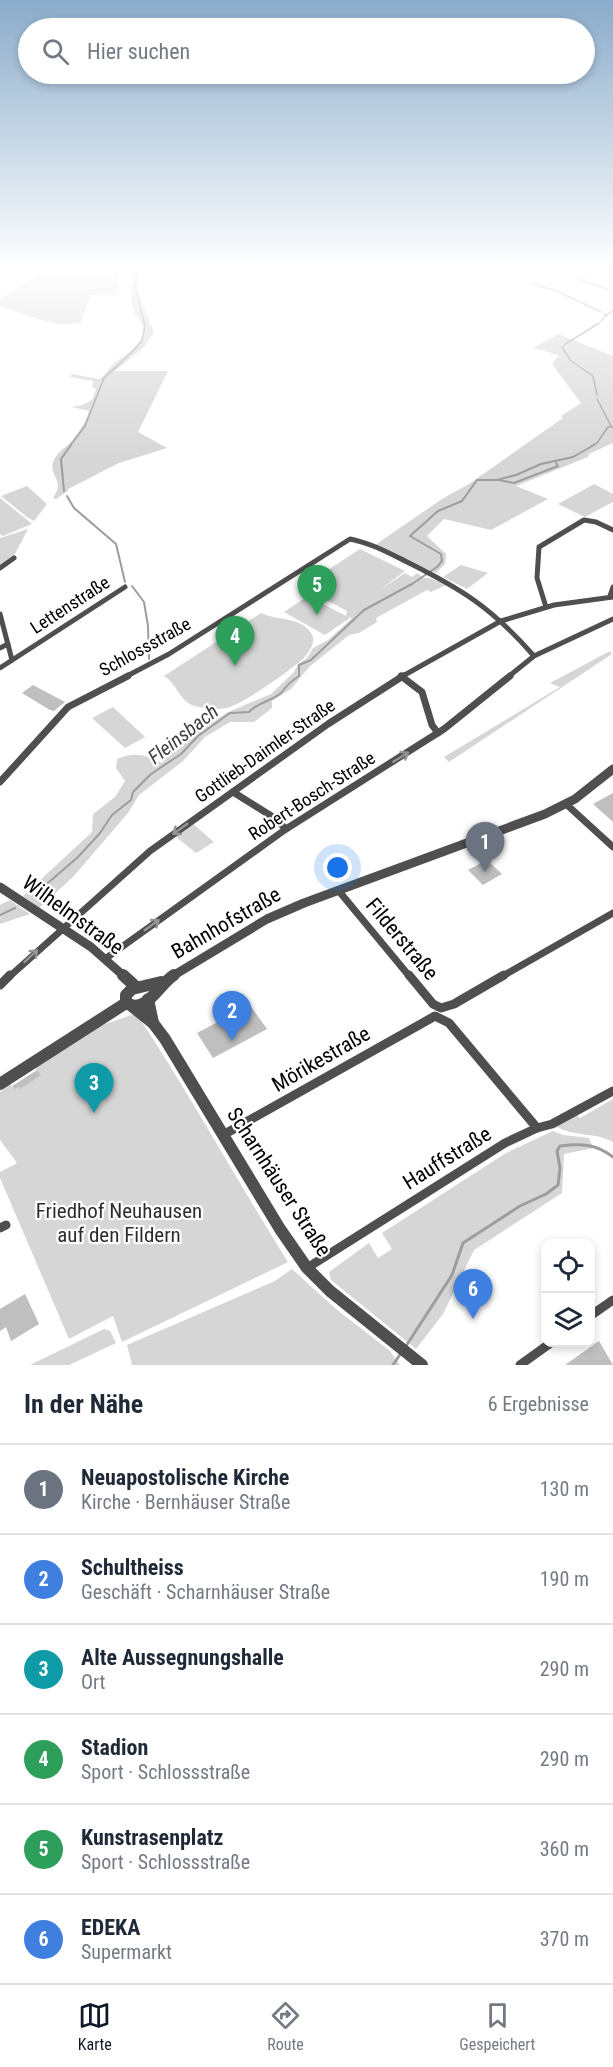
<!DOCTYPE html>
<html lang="de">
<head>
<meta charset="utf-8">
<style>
	:root { --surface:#fff; --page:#f2f2f3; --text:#1f2937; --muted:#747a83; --line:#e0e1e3; --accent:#111827 }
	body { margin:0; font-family:"Roboto Condensed",sans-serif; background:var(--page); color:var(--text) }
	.controls { position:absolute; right:18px; bottom:18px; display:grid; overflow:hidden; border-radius:12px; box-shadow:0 3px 9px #0003 }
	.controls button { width:54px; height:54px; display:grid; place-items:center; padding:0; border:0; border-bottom:2px solid var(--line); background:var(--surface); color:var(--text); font:30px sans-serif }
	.you { position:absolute; left:338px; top:868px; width:21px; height:21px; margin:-15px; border:4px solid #fff; border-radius:50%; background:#1a73e8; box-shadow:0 0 0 9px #1a73e833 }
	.badge { display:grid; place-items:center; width:39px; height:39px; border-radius:50%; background:var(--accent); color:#fff; font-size:20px; font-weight:700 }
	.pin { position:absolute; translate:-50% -50px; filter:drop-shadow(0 2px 3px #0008) }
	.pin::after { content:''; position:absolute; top:32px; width:21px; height:18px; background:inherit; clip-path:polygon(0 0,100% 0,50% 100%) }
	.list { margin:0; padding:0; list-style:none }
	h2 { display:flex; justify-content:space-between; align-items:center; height:78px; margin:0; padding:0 24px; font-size:26px }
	h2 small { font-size:20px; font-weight:400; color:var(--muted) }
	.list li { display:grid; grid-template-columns:39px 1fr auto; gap:18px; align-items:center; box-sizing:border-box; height:90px; padding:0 24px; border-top:2px solid var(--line) }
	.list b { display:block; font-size:22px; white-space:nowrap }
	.list p { margin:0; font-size:20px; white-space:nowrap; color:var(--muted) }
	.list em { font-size:20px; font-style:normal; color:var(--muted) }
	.icon { flex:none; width:33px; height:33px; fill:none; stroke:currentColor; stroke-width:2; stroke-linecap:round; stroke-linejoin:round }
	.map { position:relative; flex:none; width:613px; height:1365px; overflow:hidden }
	.search { position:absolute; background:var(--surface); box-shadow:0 3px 9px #0003; left:18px; right:18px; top:18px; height:66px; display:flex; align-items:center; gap:15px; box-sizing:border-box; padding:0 21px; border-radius:33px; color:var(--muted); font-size:22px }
	.sheet { height:618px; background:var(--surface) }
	nav { display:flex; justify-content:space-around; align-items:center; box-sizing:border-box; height:84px; border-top:2px solid var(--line); background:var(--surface); font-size:16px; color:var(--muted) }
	nav a { display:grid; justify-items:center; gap:3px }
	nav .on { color:var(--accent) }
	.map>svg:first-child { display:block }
	.green { fill:#d6d6d6 }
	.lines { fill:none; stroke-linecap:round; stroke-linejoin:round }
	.stream-far2 { stroke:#9d9d9d; stroke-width:1.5 }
	.stream-far1 { stroke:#9d9d9d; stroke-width:2 }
	.stream { stroke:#9d9d9d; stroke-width:3 }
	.building { fill:#bfbfbf }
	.minor-far2 { stroke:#4f4f4f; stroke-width:5 }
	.minor-far1 { stroke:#4f4f4f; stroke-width:7 }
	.minor { stroke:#4f4f4f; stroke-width:9 }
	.tertiary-far1 { stroke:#4f4f4f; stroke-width:9 }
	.tertiary { stroke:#4f4f4f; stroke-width:12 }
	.oneway { stroke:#959595 }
	.labels { text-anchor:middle; stroke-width:4.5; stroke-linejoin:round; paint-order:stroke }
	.street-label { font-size:18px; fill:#000; stroke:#fff }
	.water-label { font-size:20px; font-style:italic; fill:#3e3e3e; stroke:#fff }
	.near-street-label { font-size:21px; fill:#000; stroke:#fff }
	.near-park-label { font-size:21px; fill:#2d2d2d; stroke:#fff }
</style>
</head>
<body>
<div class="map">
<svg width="613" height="1365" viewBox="0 0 613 1365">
	<rect width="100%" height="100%" fill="#fff"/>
	<g class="green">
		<path d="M42,268H122L117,279L119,295H90L81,322C57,331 23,312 0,306V299L24,284Z"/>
		<path d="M135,268H141L137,290L154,332L144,347L115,371H168L138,432L167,448L119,463L68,489V491L56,499L53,498C66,479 49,478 53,462C56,454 63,449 69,444C77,435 86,422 89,411L72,407L82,405L92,400L96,389L92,387L93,381L70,377L72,374L99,379C106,375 109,367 116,362C128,353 149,340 141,322C140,319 136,317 135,314C129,303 131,280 135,268Z"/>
		<polygon points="558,334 613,356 613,443 589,454 588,457 516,486 548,499 491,530 444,519 427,536 446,554 445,564 436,573 375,545 442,499 469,484 563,418 561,416 581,403 552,364 559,355 533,348"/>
		<polygon points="594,484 613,494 613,502 585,517 558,504"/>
		<polygon points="27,486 47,504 34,521 27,517 1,496"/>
		<polygon points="0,498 32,524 3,536 0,534"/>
		<polygon points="28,529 15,554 0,566 0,538"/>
		<path d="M360,549L405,571L380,590L405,573L412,577L417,573L424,578H430L446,585L431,592L427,590L376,618L377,622L359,633L349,635L309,667L291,689L272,701V708L254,722H230L205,737L183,761L139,795L128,813L73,877L39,908L23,896L92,832L93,814L115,797L125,781L116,768L117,759C136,752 143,754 162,763L174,749L226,713L271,694L294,672L298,664L307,658L313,648L328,640L352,618L347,616L350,618L325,635L284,612L308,596L346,616L347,611L302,587Z"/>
		<polygon points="461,565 488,573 467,589 443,577"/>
		<path d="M261,613C276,621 305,616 313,637C315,643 308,654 304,658C291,670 243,704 227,708C218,710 208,709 199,707C179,704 179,685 164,676Z"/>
		<polygon points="610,651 612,654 449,762 444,757 560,687 550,683"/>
		<polygon points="113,707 144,736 145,737 125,748 92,718"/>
		<polygon points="192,823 214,842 196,853 175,836"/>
		<polygon points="10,900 30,914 0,924 0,905"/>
		<path d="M131,1015L138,1016C191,1096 237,1181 288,1262L122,1342L113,1316L69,1339L0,1178V1172L17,1163L0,1140V1092L10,1084L14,1090L40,1075L34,1066L100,1026Z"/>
		<path d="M613,1099V1142C596,1132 572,1137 556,1126L577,1115L580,1118Z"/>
		<polygon points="553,1131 563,1135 589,1138 593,1148 564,1154 562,1193 474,1250 443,1314 416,1349 331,1280 329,1272 369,1243 378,1258 392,1249 382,1233 506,1153"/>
		<polygon points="292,1269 336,1309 390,1351 400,1365 132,1365 127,1345 275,1281"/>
		<polygon points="104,1329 110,1331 116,1343 69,1365 30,1365"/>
	</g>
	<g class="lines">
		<g class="stream-far2">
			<polyline points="575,278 607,289"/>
			<polyline points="581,278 600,268"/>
			<polyline points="531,284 555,290 601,312"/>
			<polyline points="607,315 613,310"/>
			<polyline points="601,321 607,315 604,314"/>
			<polyline points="564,345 599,323"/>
			<polyline points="562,347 570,360 593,376 597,395"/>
			<polyline points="597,399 611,426"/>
			<polyline points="70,446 85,426 104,378 132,352 142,341 145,326 135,287 139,268"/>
			<polyline points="591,446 597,443 608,427 613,427"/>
		</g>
		<g class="stream-far1">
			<polyline points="499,480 514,483 558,466 556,463"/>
			<polyline points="64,491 61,459 71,445"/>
			<polyline points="67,496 74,508 116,544 125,582"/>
			<polyline points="132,586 144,602 148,626 149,659"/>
			<path d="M34,895L78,857L100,833L112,815L131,800L133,792L151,774L181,754L198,736L230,713L249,712C258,702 273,701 282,692C287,685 291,681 299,676V665L311,660L364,610L412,584L437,567L442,561L441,554L410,536L438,511L462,501L477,480H497L516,475L541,464L573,457L594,445"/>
			<polyline points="0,915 15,908"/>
		</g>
		<g class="stream">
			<path d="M406,1346L452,1275L463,1243L520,1206L546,1194L558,1185L560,1168L557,1151L560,1146C581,1143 596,1144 613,1157"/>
			<polyline points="393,1365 401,1353"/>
		</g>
	</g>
	<g class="building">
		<polygon points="33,685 65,702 54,711 50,710 22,693"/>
		<polygon points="613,793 613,822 593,804"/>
		<polygon points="487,860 502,874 483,885 468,870"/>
		<polygon points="241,1000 243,1003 247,1001 267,1029 213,1058 197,1033 237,1012 233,1005"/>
		<polygon points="37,1070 41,1075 20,1089 19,1087 14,1090 12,1086"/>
		<polygon points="25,1294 39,1324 11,1341 6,1327 0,1331 0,1309"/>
		<polygon points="599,1341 613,1365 565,1365"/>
	</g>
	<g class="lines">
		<g class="minor-far2">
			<polyline points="0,568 14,558"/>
			<polyline points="610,596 613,587"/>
			<polyline points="546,607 537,578 539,547 584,520 596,522 613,530"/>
			<polyline points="0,614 12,660"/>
			<polyline points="0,648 8,644"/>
			<polyline points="0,668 125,587"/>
			<path d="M125,677L169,654L350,539C370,543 387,552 405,561C462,589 492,608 534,656"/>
			<polyline points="401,677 501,621 554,605 613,597"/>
			<polyline points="508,677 534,656 613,619"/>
		</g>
		<g class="minor-far1">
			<polyline points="401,676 422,692 432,725 438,733"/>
			<polyline points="0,782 68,707 128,676"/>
			<polyline points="233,792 273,817 286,829"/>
			<polyline points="566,804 613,847"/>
			<polyline points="338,890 410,977"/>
			<polyline points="105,959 286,829 444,729 510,676"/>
			<polyline points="9,977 150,851 328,724 403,676"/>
			<polyline points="501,977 613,913"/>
		</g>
		<g class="minor">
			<polyline points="409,975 433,1004 441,1008 454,1004 504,975"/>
			<polyline points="0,985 10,975"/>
			<polyline points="223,1135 435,1016 449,1023 537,1128"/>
			<polyline points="0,1228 6,1225"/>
			<polyline points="307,1268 505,1143 537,1128 552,1124 613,1091"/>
			<polyline points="590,1316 613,1300"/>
			<polyline points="520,1365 552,1342"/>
		</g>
		<g class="tertiary-far1">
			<polyline points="0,887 91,947 125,977"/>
			<polyline points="171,977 267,919 304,903 545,814 575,799 613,769"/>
		</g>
		<g class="tertiary">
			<polyline points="123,975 136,987"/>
			<polyline points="148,999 153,1023"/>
			<path d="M126,1003C146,1015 158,985 174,975"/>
			<polyline points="126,1003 126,995 132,989 161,982"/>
			<polyline points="133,1007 153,1023 165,1039 280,1229 307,1268 330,1291 422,1365"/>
			<polyline points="0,1084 126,1003"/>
		</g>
	</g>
	<defs><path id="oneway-shaft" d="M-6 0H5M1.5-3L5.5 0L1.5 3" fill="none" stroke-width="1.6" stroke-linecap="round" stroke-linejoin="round" transform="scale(1.5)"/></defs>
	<g class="oneway">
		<use href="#oneway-shaft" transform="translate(401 757) rotate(-32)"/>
		<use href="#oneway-shaft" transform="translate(180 829) rotate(144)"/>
		<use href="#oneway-shaft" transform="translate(152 925) rotate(-36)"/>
		<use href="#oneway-shaft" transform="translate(31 956) rotate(-43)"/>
	</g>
	<linearGradient id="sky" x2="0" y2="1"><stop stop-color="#8aabca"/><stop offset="0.58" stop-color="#fff"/><stop offset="1" stop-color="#fff" stop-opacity="0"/></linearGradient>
	<rect width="613" height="459" fill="url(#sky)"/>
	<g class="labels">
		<g class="street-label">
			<text transform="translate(70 605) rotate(-33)" y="6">Lettenstraße</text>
			<text transform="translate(145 647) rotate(-29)" y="6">Schlossstraße</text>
			<text transform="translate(265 751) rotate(-35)" y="6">Gottlieb-Daimler-Straße</text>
			<text transform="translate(312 796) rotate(-33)" y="6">Robert-Bosch-Straße</text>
		</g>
		<g class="water-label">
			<text transform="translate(183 734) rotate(-38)" y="7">Fleinsbach</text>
		</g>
		<g class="near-street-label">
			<text transform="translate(73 915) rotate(36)" y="7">Wilhelmstraße</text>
			<text transform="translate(226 923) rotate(-30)" y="7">Bahnhofstraße</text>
			<text transform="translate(402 939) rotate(50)" y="7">Filderstraße</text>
			<text transform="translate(321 1059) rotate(-30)" y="7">Mörikestraße</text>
			<text transform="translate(447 1158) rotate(-32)" y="7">Hauffstraße</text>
			<text transform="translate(279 1182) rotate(57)" y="7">Scharnhäuser Straße</text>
		</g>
		<g class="near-park-label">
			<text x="119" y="1218">Friedhof Neuhausen<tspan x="119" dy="24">auf den Fildern</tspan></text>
		</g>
	</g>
</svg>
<div class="controls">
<button><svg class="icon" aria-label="locate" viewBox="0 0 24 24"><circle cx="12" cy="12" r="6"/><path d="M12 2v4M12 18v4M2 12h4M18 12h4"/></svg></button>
<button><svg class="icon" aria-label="layers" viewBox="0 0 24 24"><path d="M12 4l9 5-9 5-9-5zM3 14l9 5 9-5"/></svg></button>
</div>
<div class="you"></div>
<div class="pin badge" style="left:485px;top:872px;background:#6b7280">1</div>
<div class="pin badge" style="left:232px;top:1041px;background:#3f7fe0">2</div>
<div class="pin badge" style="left:94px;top:1113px;background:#0f9aa8">3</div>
<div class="pin badge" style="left:235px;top:666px;background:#2e9e5b">4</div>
<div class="pin badge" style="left:317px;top:615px;background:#2e9e5b">5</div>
<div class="pin badge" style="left:473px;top:1319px;background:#3f7fe0">6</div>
<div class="search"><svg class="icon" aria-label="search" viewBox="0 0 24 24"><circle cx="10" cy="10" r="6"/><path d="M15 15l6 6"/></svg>Hier suchen</div>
</div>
<section class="sheet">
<h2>In der Nähe<small>6 Ergebnisse</small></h2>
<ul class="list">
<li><span class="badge" style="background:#6b7280">1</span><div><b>Neuapostolische Kirche</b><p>Kirche · Bernhäuser Straße</p></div><em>130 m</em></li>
<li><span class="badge" style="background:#3f7fe0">2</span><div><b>Schultheiss</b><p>Geschäft · Scharnhäuser Straße</p></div><em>190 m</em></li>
<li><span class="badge" style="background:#0f9aa8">3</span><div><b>Alte Aussegnungshalle</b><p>Ort</p></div><em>290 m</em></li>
<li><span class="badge" style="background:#2e9e5b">4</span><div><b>Stadion</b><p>Sport · Schlossstraße</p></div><em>290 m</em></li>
<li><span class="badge" style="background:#2e9e5b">5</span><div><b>Kunstrasenplatz</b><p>Sport · Schlossstraße</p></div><em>360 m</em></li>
<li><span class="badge" style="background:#3f7fe0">6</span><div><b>EDEKA</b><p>Supermarkt</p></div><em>370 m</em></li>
</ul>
</section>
<nav>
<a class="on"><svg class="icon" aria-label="map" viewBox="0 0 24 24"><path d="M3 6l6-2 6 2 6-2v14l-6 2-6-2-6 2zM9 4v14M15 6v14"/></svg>Karte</a>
<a><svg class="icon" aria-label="directions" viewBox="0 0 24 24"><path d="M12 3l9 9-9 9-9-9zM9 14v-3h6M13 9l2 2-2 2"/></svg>Route</a>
<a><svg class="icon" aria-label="saved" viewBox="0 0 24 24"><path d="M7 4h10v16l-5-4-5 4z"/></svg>Gespeichert</a>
</nav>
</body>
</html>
